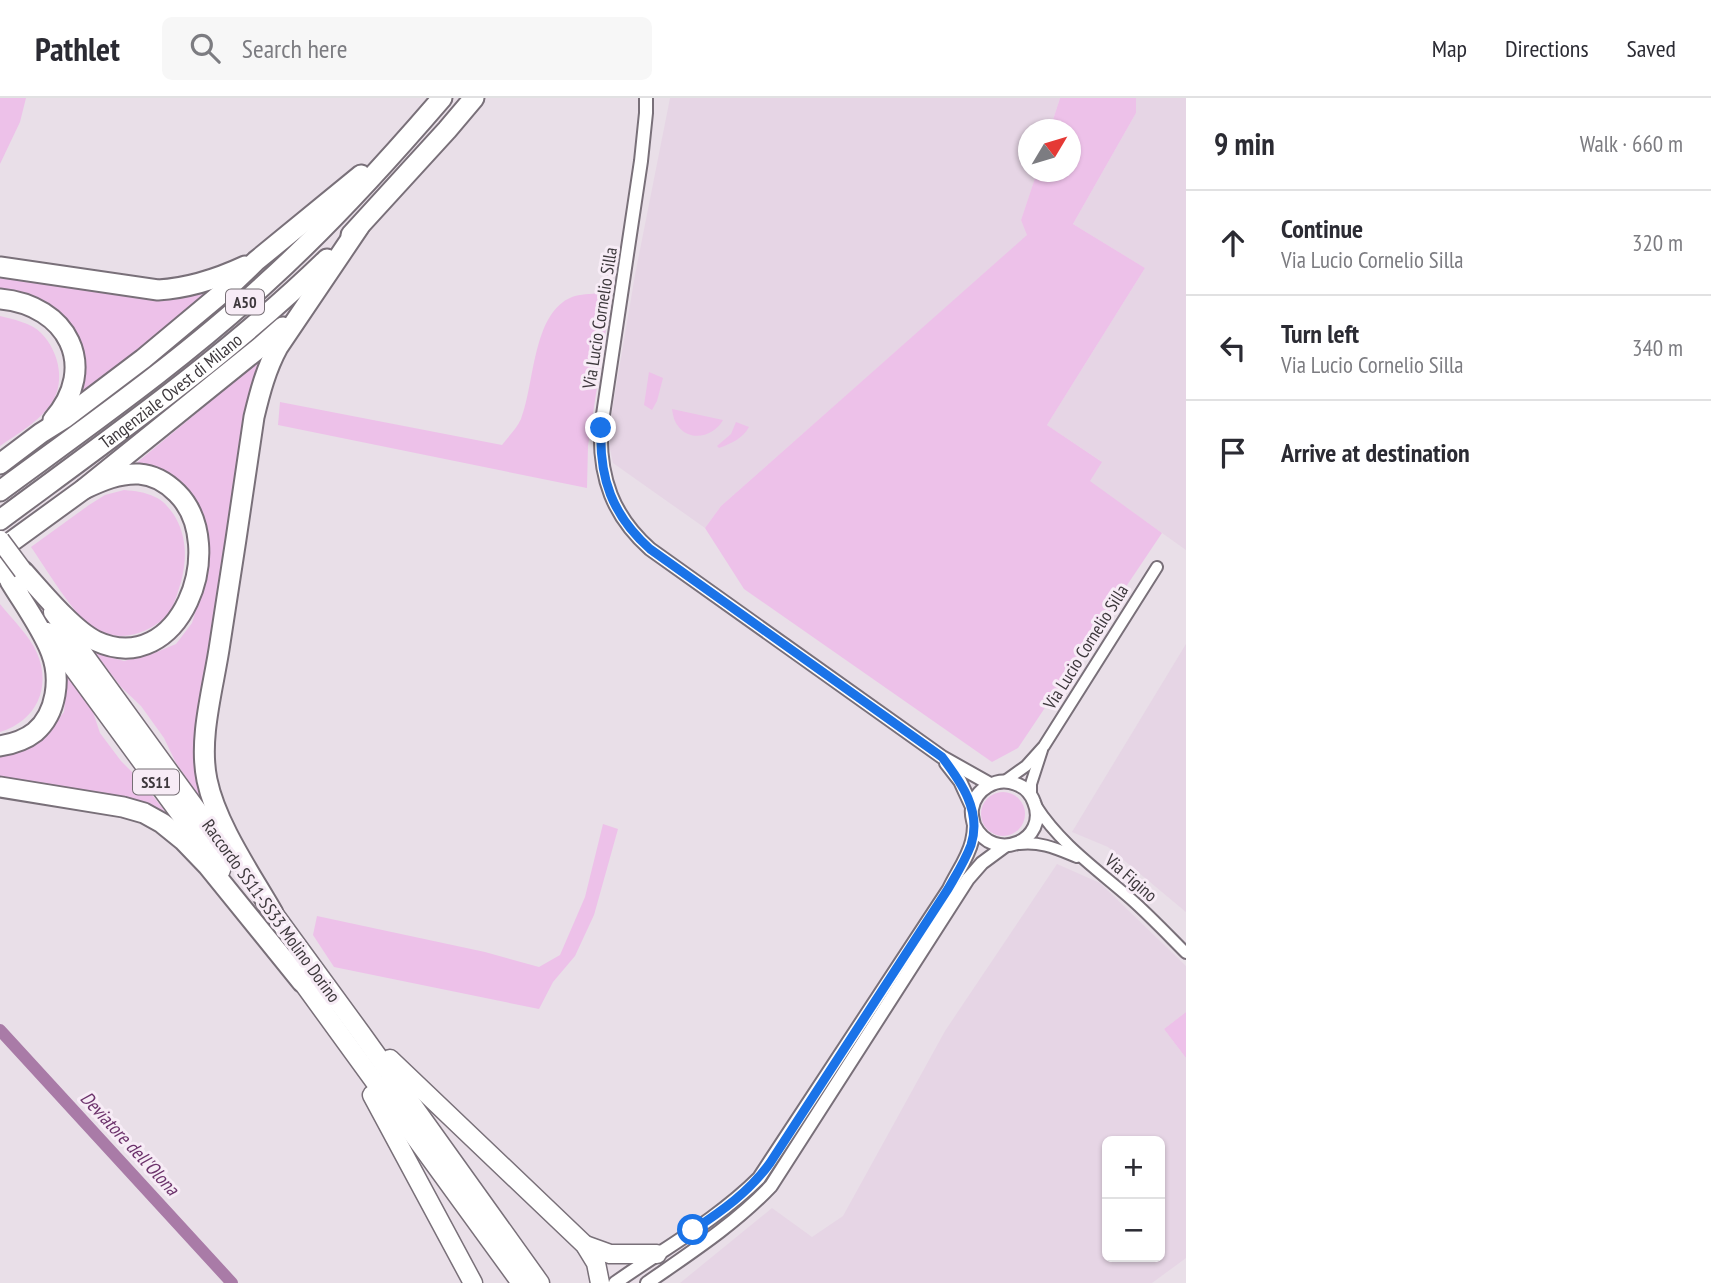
<!DOCTYPE html>
<html lang="en">
<head>
<meta charset="utf-8">
<style>
	:root { --surface:#fff; --page:#f7f7f7; --text:#2b2b33; --muted:#7c7c81; --line:#e1e1e2 }
	body { margin:0; font-family:"PT Sans Narrow",sans-serif; background:var(--page); color:var(--text) }
	.controls { position:absolute; right:21px; bottom:21px; display:grid; overflow:hidden; border-radius:10px; box-shadow:0 2px 5px #0004 }
	.controls button { width:63px; height:63px; display:grid; place-items:center; padding:0; border:0; border-bottom:2px solid var(--line); background:var(--surface); color:var(--text); font:35px sans-serif }
	.compass { position:absolute; left:1018px; top:21px; width:63px; height:63px; border-radius:50%; background:var(--surface); box-shadow:0 2px 5px #0004; rotate:52deg }
	.stop { position:absolute; width:21px; height:21px; margin:-16px; border:5px solid #1a73e8; border-radius:50%; background:#fff }
	.stop.end { background:#1a73e8; border-color:#fff; box-shadow:0 2px 7px #0008 }
	.list { margin:0; padding:0; list-style:none }
	h2 { display:flex; justify-content:space-between; align-items:center; height:91px; margin:0; padding:0 28px; font-size:30px }
	h2 small { font-size:23px; font-weight:400; color:var(--muted) }
	.list li { display:grid; grid-template-columns:46px 1fr auto; gap:21px; align-items:center; box-sizing:border-box; height:105px; padding:0 28px; border-top:2px solid var(--line) }
	.list b { display:block; font-size:26px; white-space:nowrap }
	.list p { margin:0; font-size:23px; white-space:nowrap; color:var(--muted) }
	.list em { font-size:23px; font-style:normal; color:var(--muted) }
	.icon { flex:none; width:38px; height:38px; fill:none; stroke:currentColor; stroke-width:2; stroke-linecap:round; stroke-linejoin:round }
	.map { position:relative; flex:none; width:1186px; height:1185px; overflow:hidden }
	header { display:flex; align-items:center; gap:42px; box-sizing:border-box; height:98px; padding:0 35px; background:var(--surface); border-bottom:2px solid var(--line) }
	header strong { font-size:33px }
	nav { display:flex; gap:38px; margin-inline-start:auto; font-size:24px }
	.search { width:490px; height:63px; background:var(--page); display:flex; align-items:center; gap:18px; box-sizing:border-box; padding:0 24px; border-radius:10px; color:var(--muted); font-size:26px }
	main { display:flex }
	aside { flex:1; background:var(--surface) }
	.map>svg:first-child { display:block }
	.built { fill:#e6d5e5; fill-rule:evenodd }
	.green { fill:#edc1e9 }
	.lines { fill:none; stroke-linecap:round; stroke-linejoin:round }
	.canal { stroke:#a97ba7; stroke-width:12 }
	.minor-casing { stroke:#797079; stroke-width:14 }
	.tertiary-casing { stroke:#797079; stroke-width:16 }
	.trunk-casing { stroke:#797079; stroke-width:21 }
	.motorway-casing { stroke:#797079; stroke-width:23 }
	.minor { stroke:#fff; stroke-width:10 }
	.tertiary { stroke:#fff; stroke-width:12 }
	.trunk { stroke:#fff; stroke-width:18 }
	.motorway { stroke:#fff; stroke-width:19 }
	.trunk-bridge-casing { stroke:#797079; stroke-width:21; stroke-linecap:butt }
	.trunk-bridge { stroke:#fff; stroke-width:18 }
	.route { stroke:#1a73e8; stroke-width:9 }
	.labels { text-anchor:middle; stroke-width:6; stroke-linejoin:round; paint-order:stroke }
	.shield { fill:#f7ecf6; stroke:#756e74; stroke-width:2 }
	.shield-label { font-size:16px; font-weight:bold; fill:#3d383c }
	.street-label { font-size:18px; fill:#3d383c; stroke:#f7ecf6 }
	.water-label { font-size:19px; font-style:italic; fill:#6c326b; stroke:#f7ecf6 }
</style>
</head>
<body>
<header>
<strong>Pathlet</strong>
<div class="search"><svg class="icon" aria-label="search" viewBox="0 0 24 24"><circle cx="10" cy="10" r="6"/><path d="M15 15l6 6"/></svg>Search here</div>
<nav><a>Map</a><a>Directions</a><a>Saved</a></nav>
</header>
<main>
<div class="map">
<svg width="1186" height="1185" viewBox="0 0 1186 1185">
	<rect width="100%" height="100%" fill="#e9dfe8"/>
	<g class="built">
		<polygon points="670,0 1060,0 1050,31 1028,32 1028,74 1037,74 1021,122 1028,137 721,408 705,430 613,365 610,351 609,331 635,177"/>
		<polygon points="1136,0 1186,0 1186,452 1089,383 1101,363 1047,327 1145,170 1073,126 1136,15"/>
		<polygon points="1186,546 1186,814 1108,749 1072,734"/>
		<path d="M1057,766L1100,785L1186,868V914L1164,931L1186,960V1160L1152,1185H680L772,1110L812,1139L843,1118L945,933ZM1107,1043H1160V1159H1107Z"/>
	</g>
	<g class="green">
		<polygon points="0,0 26,0 20,24 0,66"/>
		<polygon points="1060,0 1136,0 1136,15 1073,126 1145,170 1047,327 1102,364 1090,383 1162,435 1018,650 992,664 744,491 705,430 721,408 1027,137 1021,122 1037,74 1070,74 1070,32 1050,31"/>
		<polygon points="0,174 207,191 211,196 76,301 78,246 0,195"/>
		<path d="M599,195L608,218L588,348L587,390L278,327L280,304L502,347C508,339 517,330 521,321C535,286 532,215 572,199C580,196 591,196 599,195Z"/>
		<path d="M0,218C12,221 32,225 41,235C60,254 67,288 48,310C35,326 17,336 0,348Z"/>
		<polygon points="264,259 197,659 201,701 176,665 164,640 141,608 121,589 95,555 124,563 152,556 176,546 192,525 199,502 207,463 206,434 134,367"/>
		<polygon points="649,274 663,280 657,303 652,312 644,307"/>
		<path d="M672,311L723,322C714,338 691,345 678,328C674,323 673,317 672,311Z"/>
		<path d="M736,324L749,329C742,341 732,345 719,350L717,348L731,336Z"/>
		<path d="M124,392C135,393 145,394 155,399C163,402 169,410 174,417C187,438 187,461 181,484C178,493 173,512 167,519C164,522 161,523 158,525C138,539 115,543 93,530C75,519 45,469 31,449L89,407L105,397Z"/>
		<path d="M0,506C12,521 29,537 37,555C52,590 36,623 0,634Z"/>
		<polygon points="67,576 87,589 92,611 100,635 121,663 142,684 171,721 135,702 0,681 0,659 30,650 51,630 64,614"/>
		<circle cx="1003" cy="716" r="22"/>
		<polygon points="603,726 618,731 594,817 575,858 553,884 539,911 334,869 313,837 317,818 485,854 539,869 560,857 585,799"/>
		<polygon points="1186,914 1186,960 1164,931"/>
	</g>
	<g class="lines">
		<polyline class="canal" points="0,932 232,1185"/>
		<g class="minor-casing">
			<g id="minor">
				<polyline points="1005,683 1026,668 1044,648 1157,469"/>
				<polyline points="1031,697 1031,686 1042,652"/>
				<path d="M1036,708C1061,747 1098,772 1132,802C1151,819 1168,837 1186,855"/>
				<path d="M1019,746C1040,743 1057,751 1077,759"/>
			</g>
		</g>
		<g class="tertiary-casing">
			<g id="tertiary">
				<path d="M646,0V15L641,63L601,330C599,380 613,418 650,451L942,659L990,686"/>
				<polyline points="946,665 960,683 972,709"/>
				<path d="M615,1185C663,1151 717,1122 759,1080L949,791C956,776 968,760 972,743C973,739 974,732 974,727C973,722 971,717 972,711C975,691 997,678 1016,686C1025,689 1031,696 1034,704C1050,742 994,767 974,727"/>
				<path d="M647,1185C690,1155 735,1126 771,1088L968,781L982,765L1005,748"/>
			</g>
		</g>
		<g class="trunk-casing">
			<g id="trunk">
				<polyline points="0,469 19,495"/>
				<polyline points="53,514 234,763"/>
				<polyline points="47,534 221,772"/>
				<polyline points="266,805 361,935 540,1185"/>
				<polyline points="295,874 521,1185"/>
				<polyline points="390,961 585,1147 596,1165 600,1185"/>
				<polyline points="372,997 473,1185"/>
				<polyline points="585,1147 610,1156 657,1156"/>
			</g>
		</g>
		<g class="motorway-casing">
			<g id="motorway">
				<polyline points="351,137 447,32 474,0"/>
				<path d="M0,169L158,192C190,190 217,181 245,168"/>
				<path d="M0,201C67,207 100,268 53,322"/>
				<polyline points="0,366 41,335 65,320 143,261 228,190 256,163 361,77"/>
				<path d="M0,393C91,326 184,261 267,184C330,127 387,64 442,0"/>
				<path id="s1" d="M0,422C112,339 227,258 327,161"/>
				<polyline points="0,452 84,391 259,250 283,229"/>
				<path d="M23,473C41,493 73,532 96,543C180,582 230,448 177,395C167,385 154,377 139,376C119,375 101,383 84,391"/>
				<path d="M0,648C12,646 25,642 35,634C57,615 61,580 51,554C41,529 24,506 10,483"/>
				<polyline points="0,689 123,709 144,715 162,725 183,742 208,768 302,884"/>
				<path d="M273,815C250,775 216,726 207,682C198,639 214,588 220,545C232,470 243,394 254,319C260,294 266,271 278,249L359,129"/>
			</g>
		</g>
		<use href="#minor" class="minor"/>
		<use href="#tertiary" class="tertiary"/>
		<use href="#trunk" class="trunk"/>
		<use href="#motorway" class="motorway"/>
		<g class="trunk-bridge-casing">
			<polyline id="trunk-bridge" points="0,442 23,473"/>
		</g>
		<use href="#trunk-bridge" class="trunk-bridge"/>
	</g>
	<g class="lines">
		<path class="route" d="M601,330C599,380 612,417 650,451L942,659C961,684 982,713 971,747C965,763 956,777 948,791L770,1065C749,1094 722,1113 693,1132"/>
	</g>
	<g class="labels">
		<g class="shield">
			<rect x="226" y="191.5" width="38" height="25" rx="5"/>
			<rect x="133" y="671.5" width="46" height="25" rx="5"/>
		</g>
		<g class="shield-label">
			<text x="245" y="210">A50</text>
			<text x="156" y="690">SS11</text>
		</g>
		<g class="street-label">
			<text transform="translate(600 220) rotate(-81)" y="6">Via Lucio Cornelio Silla</text>
			<text dy="6" stroke="none"><textPath href="#s1" startOffset="214">Tangenziale Ovest di Milano</textPath></text>
			<text transform="translate(1086 549) rotate(-58)" y="6">Via Lucio Cornelio Silla</text>
			<text transform="translate(1131 780) rotate(41)" y="6">Via Figino</text>
			<text transform="translate(271 813) rotate(54)" y="6">Raccordo SS11-SS33 Molino Dorino</text>
		</g>
		<g class="water-label">
			<text transform="translate(130 1045) rotate(47)" y="7">Deviatore dell'Olona</text>
		</g>
	</g>
</svg>
<div class="controls">
<button>+</button>
<button>−</button>
</div>
<svg class="compass" viewBox="-18 -18 36 36"><path d="M0-13l5 13h-10z" fill="#e53935"/><path d="M0 13l5-13h-10z" fill="#7c7c81"/></svg>
<div class="stop" style="left:693px;top:1132px"></div>
<div class="stop end" style="left:601px;top:330px"></div>
</div>
<aside>
<h2>9 min<small>Walk · 660 m</small></h2>
<ul class="list">
<li><svg class="icon" aria-label="ahead" viewBox="0 0 24 24"><path d="M12 20V5M6 11l6-6 6 6"/></svg><div><b>Continue</b><p>Via Lucio Cornelio Silla</p></div><em>320 m</em></li>
<li><svg class="icon" aria-label="left" viewBox="0 0 24 24"><path d="M17 20v-9H6M10 6l-5 5 5 5"/></svg><div><b>Turn left</b><p>Via Lucio Cornelio Silla</p></div><em>340 m</em></li>
<li><svg class="icon" aria-label="arrive" viewBox="0 0 24 24"><path d="M6 21V4h12l-3 4 3 4H6"/></svg><div><b>Arrive at destination</b></div></li>
</ul>
</aside>
</main>
</body>
</html>
